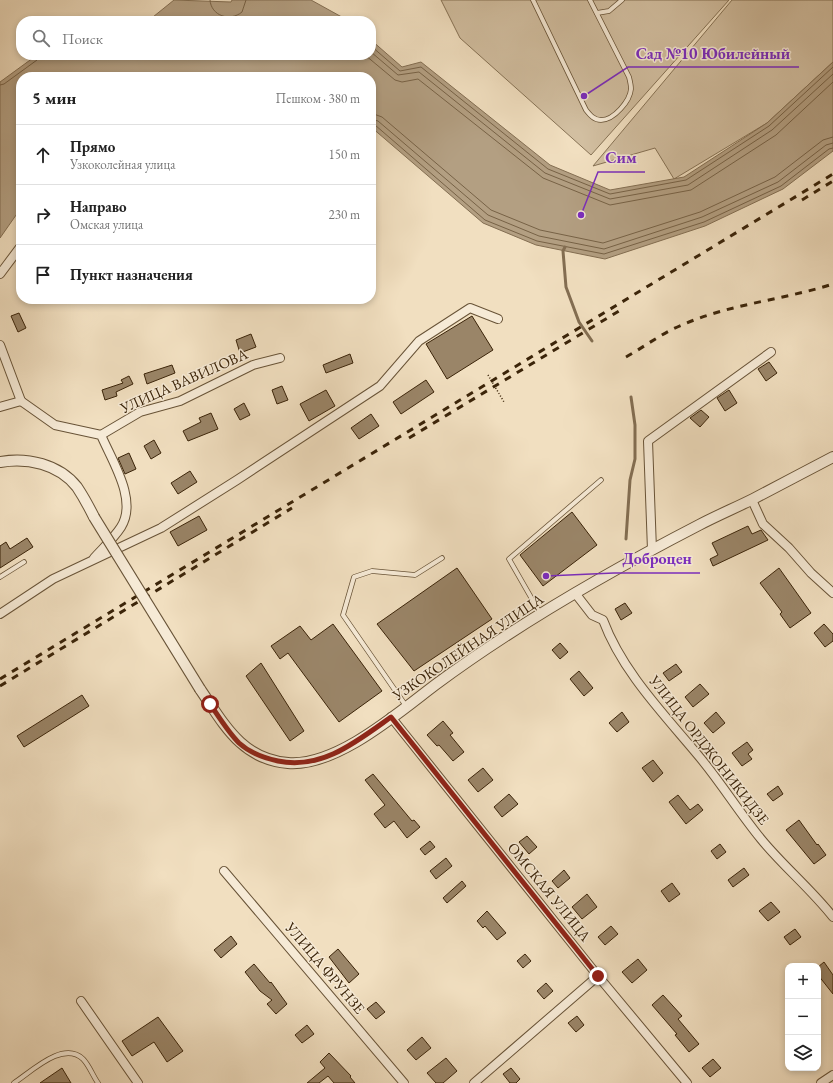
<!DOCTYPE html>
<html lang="ru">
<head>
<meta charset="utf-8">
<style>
	:root { --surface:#fff; --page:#f2f2f2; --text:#222; --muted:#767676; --line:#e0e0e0 }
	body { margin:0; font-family:"EB Garamond",serif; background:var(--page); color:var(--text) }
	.controls { position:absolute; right:12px; bottom:12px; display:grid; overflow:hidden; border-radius:8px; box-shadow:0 2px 6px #0003 }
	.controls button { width:36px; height:36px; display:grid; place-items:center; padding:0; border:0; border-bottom:1px solid var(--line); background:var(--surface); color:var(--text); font:20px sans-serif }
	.stop { position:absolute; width:12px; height:12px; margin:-9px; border:3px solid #8f2418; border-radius:50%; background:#fff }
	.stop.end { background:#8f2418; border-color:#fff; box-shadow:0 1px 4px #0008 }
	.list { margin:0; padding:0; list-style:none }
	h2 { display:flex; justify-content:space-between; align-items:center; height:52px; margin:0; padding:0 16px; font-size:17px }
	h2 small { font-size:13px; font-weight:400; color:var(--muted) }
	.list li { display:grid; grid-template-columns:26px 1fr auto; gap:12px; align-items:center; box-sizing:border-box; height:60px; padding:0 16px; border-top:1px solid var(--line) }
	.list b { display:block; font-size:15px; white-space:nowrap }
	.list p { margin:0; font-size:13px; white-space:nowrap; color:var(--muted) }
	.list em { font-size:13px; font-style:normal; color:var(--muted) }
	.icon { flex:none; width:22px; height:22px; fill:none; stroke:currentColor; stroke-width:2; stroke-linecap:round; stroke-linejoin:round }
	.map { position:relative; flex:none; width:833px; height:1083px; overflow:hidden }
	.search { position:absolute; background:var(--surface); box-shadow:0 2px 6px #0003; left:16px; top:16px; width:360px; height:44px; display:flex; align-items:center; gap:10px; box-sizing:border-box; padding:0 14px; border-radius:16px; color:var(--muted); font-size:15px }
	.panel { position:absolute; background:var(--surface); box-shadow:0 2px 6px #0003; left:16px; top:72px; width:360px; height:232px; border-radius:16px }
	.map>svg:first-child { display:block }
	.green { fill:#d2bfa1; stroke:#867255 }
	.water { fill:#b39f82; stroke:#836e52 }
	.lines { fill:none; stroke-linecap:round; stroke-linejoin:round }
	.shore { stroke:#776246; stroke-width:1 }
	.stream { stroke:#836e52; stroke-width:3 }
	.building { fill:#9a8568; stroke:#3b2409 }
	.service-casing { stroke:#685337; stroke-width:5.5 }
	.minor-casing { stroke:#685337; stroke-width:10 }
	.tertiary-casing { stroke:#685337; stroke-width:12 }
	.path { stroke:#3b2409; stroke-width:1.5; stroke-dasharray:1 2; stroke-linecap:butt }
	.service { stroke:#f6ead6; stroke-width:4 }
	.minor { stroke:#f6ead6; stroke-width:8 }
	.tertiary { stroke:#f6ead6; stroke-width:10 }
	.rail { stroke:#3b2409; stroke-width:3; stroke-dasharray:7 7; stroke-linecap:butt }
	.tertiary-bridge-casing { stroke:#685337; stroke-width:12; stroke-linecap:butt }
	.tertiary-bridge { stroke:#f6ead6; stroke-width:10 }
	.route { stroke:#8f2418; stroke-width:5 }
	.labels { text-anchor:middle; stroke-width:3; stroke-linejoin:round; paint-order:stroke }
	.street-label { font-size:15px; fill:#3b2409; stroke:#f6ead6 }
	.leader { fill:none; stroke:#7b2cbf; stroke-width:1.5 }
	.callout-dot { fill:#7b2cbf; stroke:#f6ead6; stroke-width:1.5 }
	.callout-label { font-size:16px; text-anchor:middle; font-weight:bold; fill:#7b2cbf; stroke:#f6ead6; stroke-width:3; stroke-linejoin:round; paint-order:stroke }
</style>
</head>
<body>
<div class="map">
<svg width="833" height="1083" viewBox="0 0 833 1083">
	<rect width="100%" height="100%" fill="#f1dfc0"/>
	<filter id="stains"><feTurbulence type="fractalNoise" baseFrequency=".005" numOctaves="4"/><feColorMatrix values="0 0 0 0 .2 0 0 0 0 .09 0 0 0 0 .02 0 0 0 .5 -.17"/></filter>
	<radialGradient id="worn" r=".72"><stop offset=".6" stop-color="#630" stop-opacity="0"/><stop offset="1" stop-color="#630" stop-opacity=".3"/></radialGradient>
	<g class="green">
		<polygon points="441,0 729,0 591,155 460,38"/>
		<polygon points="732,0 833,0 833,62 767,123 674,179 655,148 593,166"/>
	</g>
	<g class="water">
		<polygon points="174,0 231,2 232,0 311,0 349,21 148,21"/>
		<polygon points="371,40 402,67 421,62 550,165 610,190 684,177 767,123 833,62 833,151 783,189 705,226 605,259 536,245 483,223 371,127 371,77 21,77 21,208 0,238 0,82 37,55 371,55"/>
	</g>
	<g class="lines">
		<g class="shore">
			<path d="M210,0C211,16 230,22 242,12L246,0"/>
			<polyline points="371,46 400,71 421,67 548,169 610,194 686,180 769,126 833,67"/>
			<polyline points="371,52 398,75 419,72 545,173 610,199 688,185 772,130 833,74"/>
			<polyline points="365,55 395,80 402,82 418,79 543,178 610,205 691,190 776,135 833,82"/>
			<polyline points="0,85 4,84 37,60 39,55"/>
			<polyline points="371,113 382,117 491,210 540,230 603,243 700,212 775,177 823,140 833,137"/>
			<polyline points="371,119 378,121 488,215 539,236 604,249 702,217 778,182 826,145 833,143"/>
			<polyline points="371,124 375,125 485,220 537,241 604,254 704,222 781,186 829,149 833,148"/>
		</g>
		<g class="stream">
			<polyline points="565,247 563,251 566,287 579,322 592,341"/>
			<polyline points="626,539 630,480 635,459 635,425 631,397"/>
		</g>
	</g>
	<g class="building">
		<polygon points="19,313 26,328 18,332 11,316"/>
		<polygon points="472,316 493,350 447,379 426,344"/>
		<polygon points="251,334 256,347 240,353 236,340"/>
		<polygon points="350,354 353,363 326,373 323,365"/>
		<polygon points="769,362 777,373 766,381 758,369"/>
		<polygon points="172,365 175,373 147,384 144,374"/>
		<polygon points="129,376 133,384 116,392 117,396 105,400 102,390 123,383 121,380"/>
		<polygon points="426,380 434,392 401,414 393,402"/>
		<polygon points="282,386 288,400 277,404 272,390"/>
		<polygon points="326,390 335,406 309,421 300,404"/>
		<polygon points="729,390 737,403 725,411 717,398"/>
		<polygon points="244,403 250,415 240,420 234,409"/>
		<polygon points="701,410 709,417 700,427 690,418"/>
		<polygon points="211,413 218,429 188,441 183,431 201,422 199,418"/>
		<polygon points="371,414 379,426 359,439 351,428"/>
		<polygon points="154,440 161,453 151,459 144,446"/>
		<polygon points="129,453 136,469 125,474 118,458"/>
		<polygon points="190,471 197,482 178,494 171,483"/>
		<polygon points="572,512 597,545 543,586 520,555"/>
		<polygon points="199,516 207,530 178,546 170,532"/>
		<polygon points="748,526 752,534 761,530 768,540 713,566 710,559 718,555 712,543"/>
		<polygon points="27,538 33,547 0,568 0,546 6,542 10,549"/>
		<polygon points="457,568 492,619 414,671 377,624"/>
		<polygon points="779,568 811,613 790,628 780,614 782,612 760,583"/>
		<polygon points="625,603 632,613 621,620 615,609"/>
		<polygon points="333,624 382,691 339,722 288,653 280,659 271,646 300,626 311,640"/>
		<polygon points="824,624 833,634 833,641 825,647 814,633"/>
		<polygon points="560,643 568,652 560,659 552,650"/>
		<polygon points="261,663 304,731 290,741 246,676"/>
		<polygon points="676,664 682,672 669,681 663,673"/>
		<polygon points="579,671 593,688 584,696 570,679"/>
		<polygon points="700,684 709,694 693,707 685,697"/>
		<polygon points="82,695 89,706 24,747 17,736"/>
		<polygon points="622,712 629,722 617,732 609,723"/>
		<polygon points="716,712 725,723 713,733 704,723"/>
		<polygon points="443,721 453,733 450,735 464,752 453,761 439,745 437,746 427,735"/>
		<polygon points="747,742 753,750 748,754 752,759 742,766 732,753"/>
		<polygon points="653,760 663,773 653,782 642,768"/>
		<polygon points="483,768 493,780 478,792 468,780"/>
		<polygon points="373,774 412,821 414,820 420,827 407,838 394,821 385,828 374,814 385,805 365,780"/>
		<polygon points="778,786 783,794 773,801 767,794"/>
		<polygon points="509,794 518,804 502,817 494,807"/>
		<polygon points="678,795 690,810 698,804 703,810 686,824 669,802"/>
		<polygon points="799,820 817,845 818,844 826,855 814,864 786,830"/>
		<polygon points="527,836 537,847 529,854 519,842"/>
		<polygon points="430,841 435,847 425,855 420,849"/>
		<polygon points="720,844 726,852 717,859 711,851"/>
		<polygon points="446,858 452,866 436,879 430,871"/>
		<polygon points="744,868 749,875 733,887 728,880"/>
		<polygon points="564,870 570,878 558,888 552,881"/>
		<polygon points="462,881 466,886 447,903 443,898"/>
		<polygon points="672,883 680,894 669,902 661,891"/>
		<polygon points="587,894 597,907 582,919 572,907"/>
		<polygon points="771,902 780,912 768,921 759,911"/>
		<polygon points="487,911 506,933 497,940 485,926 483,928 477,921"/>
		<polygon points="611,926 618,934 605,945 598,937"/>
		<polygon points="795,929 801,937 790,945 784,937"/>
		<polygon points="231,936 237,944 221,958 214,950"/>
		<polygon points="338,949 359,974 349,983 329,957"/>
		<polygon points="525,954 531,961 523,968 517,961"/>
		<polygon points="638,959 647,970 632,983 622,972"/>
		<polygon points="824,962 833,975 833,994 818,975 818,967"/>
		<polygon points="254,964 270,983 271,982 287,1004 276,1014 267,1004 272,1000 260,991 245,972"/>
		<polygon points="546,983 553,991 544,999 537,991"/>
		<polygon points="663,995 682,1016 678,1019 699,1044 689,1052 675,1035 677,1034 652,1005"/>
		<polygon points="376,1002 385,1012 376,1019 367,1009"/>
		<polygon points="577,1016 584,1025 576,1032 568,1023"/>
		<polygon points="158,1017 183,1051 167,1062 154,1042 132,1056 122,1041"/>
		<polygon points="307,1025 314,1034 302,1043 295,1035"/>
		<polygon points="422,1037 431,1048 416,1060 407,1050"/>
		<polygon points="329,1053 351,1076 350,1077 355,1083 334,1083 328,1076 319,1083 307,1083 325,1068 320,1062"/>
		<polygon points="446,1058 457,1071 443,1083 436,1083 427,1073"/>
		<polygon points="713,1059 721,1068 710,1077 702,1068"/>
		<polygon points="62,1068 71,1083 40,1083"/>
		<polygon points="511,1068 520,1079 516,1083 510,1083 503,1074"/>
	</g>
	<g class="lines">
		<g class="service-casing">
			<g id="service">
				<path d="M533,0L586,110C590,115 594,120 601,120C614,120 630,101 631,89C631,86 630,81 629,77L590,0"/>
				<polyline points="597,13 609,11 622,0"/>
				<polyline points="0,577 24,562"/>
				<polyline points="540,613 509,559 601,480"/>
				<polyline points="406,706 343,615 354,577 372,571 415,575 442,558"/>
				<path d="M14,1083C31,1072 63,1040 83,1059C89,1065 93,1076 98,1083"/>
			</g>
		</g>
		<g class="minor-casing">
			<g id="minor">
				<polyline points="0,274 21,246"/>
				<polyline points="0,345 21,401"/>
				<path d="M21,401L55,425L101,435C112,461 138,500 121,527C114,538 103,548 94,558"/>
				<polyline points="0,407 21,401"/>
				<polyline points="101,435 140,412 180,401 253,365 280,358"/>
				<polyline points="752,500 763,524 789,548 811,573 833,593"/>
				<polyline points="652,550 648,441 771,352"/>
				<path d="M575,593L592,615L603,620C622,671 662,712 697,754C720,781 738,811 761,839C783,866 811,889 833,917"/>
				<polyline points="0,614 53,579 161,528 237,480 380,386 419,341 470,308 498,319"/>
				<polyline points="391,717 598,976 687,1083"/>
				<polyline points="224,871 404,1083"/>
				<polyline points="81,1001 138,1083"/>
				<polyline points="474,1083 598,976"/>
				<polyline points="821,1083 833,1075"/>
			</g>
		</g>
		<g class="tertiary-casing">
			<g id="tertiary">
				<path d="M0,462C27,457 59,464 77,487C83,496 89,507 94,517"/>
				<path d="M200,689C224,724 241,759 288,763C336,767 398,713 435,685C517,624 608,572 699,525C716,516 735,508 753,499C780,485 806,471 833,457"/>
			</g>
		</g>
		<polyline class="path" points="488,375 504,402"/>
		<use href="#service" class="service"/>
		<use href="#minor" class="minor"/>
		<use href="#tertiary" class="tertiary"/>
		<g class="rail">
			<polyline points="802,200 833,181"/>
			<path d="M626,357C644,347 662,333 682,325C729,304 783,300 833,284"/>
			<polyline points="409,438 619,311"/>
			<polyline points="0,679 833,174"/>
			<polyline points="0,686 292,508"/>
		</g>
		<g class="tertiary-bridge-casing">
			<polyline id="tertiary-bridge" points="94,517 200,689"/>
		</g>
		<use href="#tertiary-bridge" class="tertiary-bridge"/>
	</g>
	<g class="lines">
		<path class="route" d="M210,704C219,717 228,732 239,743C250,753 264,758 278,761C322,770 356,742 391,717L598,976"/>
	</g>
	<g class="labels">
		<g class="street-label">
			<text transform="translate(184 381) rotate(-24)" y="5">УЛИЦА ВАВИЛОВА</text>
			<text transform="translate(468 647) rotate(-34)" y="5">УЗКОКОЛЕЙНАЯ УЛИЦА</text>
			<text transform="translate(709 750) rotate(52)" y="5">УЛИЦА ОРДЖОНИКИДЗЕ</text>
			<text transform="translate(549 892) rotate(51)" y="5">ОМСКАЯ УЛИЦА</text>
			<text transform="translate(325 968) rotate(50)" y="5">УЛИЦА ФРУНЗЕ</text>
		</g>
	</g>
	<path class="leader" d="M584 96L628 67H799M581 215L598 172H645M546 576L614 573H700"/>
	<g class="callout-dot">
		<circle cx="584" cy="96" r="4"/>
		<circle cx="581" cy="215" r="4"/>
		<circle cx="546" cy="576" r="4"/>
	</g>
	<g class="callout-label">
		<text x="713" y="59">Сад №10 Юбилейный</text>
		<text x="621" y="163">Сим</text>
		<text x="657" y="564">Доброцен</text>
	</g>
	<rect width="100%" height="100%" filter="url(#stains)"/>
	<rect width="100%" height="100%" fill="url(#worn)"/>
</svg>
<div class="controls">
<button>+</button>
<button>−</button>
<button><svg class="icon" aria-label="layers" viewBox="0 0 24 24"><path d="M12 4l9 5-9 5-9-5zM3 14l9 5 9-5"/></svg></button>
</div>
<div class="stop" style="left:210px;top:704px"></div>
<div class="stop end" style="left:598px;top:976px"></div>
<div class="search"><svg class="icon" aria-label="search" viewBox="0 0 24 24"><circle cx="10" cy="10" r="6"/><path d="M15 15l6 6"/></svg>Поиск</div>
<section class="panel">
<h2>5 мин<small>Пешком · 380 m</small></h2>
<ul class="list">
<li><svg class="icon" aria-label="ahead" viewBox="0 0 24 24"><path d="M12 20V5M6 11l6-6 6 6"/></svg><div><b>Прямо</b><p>Узкоколейная улица</p></div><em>150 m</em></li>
<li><svg class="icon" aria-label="right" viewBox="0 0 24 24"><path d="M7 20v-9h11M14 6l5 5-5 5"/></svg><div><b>Направо</b><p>Омская улица</p></div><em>230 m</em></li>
<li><svg class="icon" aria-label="arrive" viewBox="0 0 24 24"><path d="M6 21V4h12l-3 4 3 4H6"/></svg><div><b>Пункт назначения</b></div></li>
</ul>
</section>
</div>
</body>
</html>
